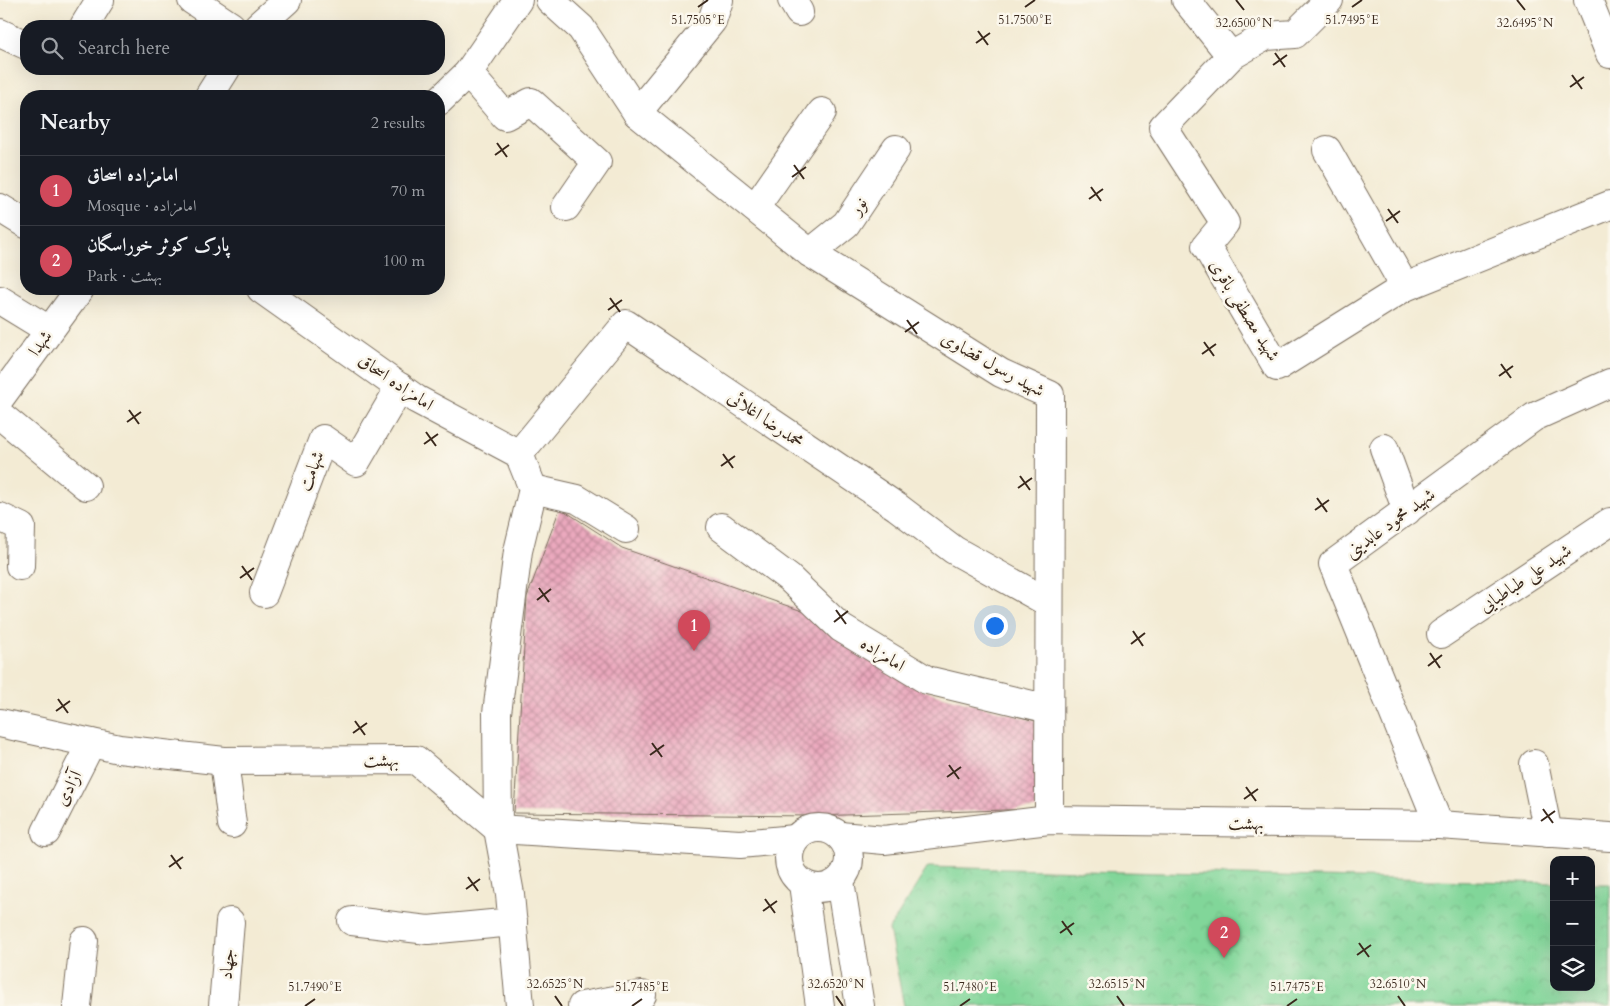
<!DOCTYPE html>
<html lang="en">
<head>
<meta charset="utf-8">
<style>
	:root { --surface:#171b24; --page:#242831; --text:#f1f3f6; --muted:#9ea1a6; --line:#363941; --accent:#d1495b }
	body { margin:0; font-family:Cardo,Amiri,serif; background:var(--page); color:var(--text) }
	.controls { position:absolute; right:15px; bottom:15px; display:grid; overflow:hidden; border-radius:10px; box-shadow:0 5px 20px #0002 }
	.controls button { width:45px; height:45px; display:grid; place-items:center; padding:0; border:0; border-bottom:1px solid var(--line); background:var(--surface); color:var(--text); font:25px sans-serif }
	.you { position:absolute; left:994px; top:625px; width:18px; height:18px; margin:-12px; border:4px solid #fff; border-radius:50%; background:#1a73e8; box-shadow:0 0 0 8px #1a73e833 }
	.badge { display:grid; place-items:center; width:32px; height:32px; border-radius:50%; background:var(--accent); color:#fff; font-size:16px; font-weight:700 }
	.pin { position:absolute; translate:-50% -41px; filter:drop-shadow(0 1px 2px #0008) }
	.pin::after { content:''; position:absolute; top:26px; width:18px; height:15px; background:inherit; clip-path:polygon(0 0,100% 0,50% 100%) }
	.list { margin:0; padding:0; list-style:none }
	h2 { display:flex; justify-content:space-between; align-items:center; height:65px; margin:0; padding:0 20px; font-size:21px }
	h2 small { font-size:16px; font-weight:400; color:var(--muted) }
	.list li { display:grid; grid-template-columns:32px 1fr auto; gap:15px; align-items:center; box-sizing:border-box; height:70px; padding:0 20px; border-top:1px solid var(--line) }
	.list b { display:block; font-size:19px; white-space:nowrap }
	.list p { margin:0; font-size:16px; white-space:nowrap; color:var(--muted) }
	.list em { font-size:16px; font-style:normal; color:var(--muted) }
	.icon { flex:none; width:28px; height:28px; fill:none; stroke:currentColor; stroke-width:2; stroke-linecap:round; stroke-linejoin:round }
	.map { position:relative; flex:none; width:1610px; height:1006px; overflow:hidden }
	.search { position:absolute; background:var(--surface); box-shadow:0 5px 20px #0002; left:20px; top:20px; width:425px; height:55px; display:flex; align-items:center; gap:12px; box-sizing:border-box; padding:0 18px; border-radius:20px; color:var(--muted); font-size:19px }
	.panel { position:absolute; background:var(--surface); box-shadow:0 5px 20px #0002; left:20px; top:90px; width:425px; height:205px; border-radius:20px }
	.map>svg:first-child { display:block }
	.park { fill:url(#park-crowns); stroke:#5e805c }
	.building { fill:url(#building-cross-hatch) }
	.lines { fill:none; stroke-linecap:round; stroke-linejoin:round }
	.minor-casing { stroke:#7b6e5e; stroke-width:30 }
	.tertiary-casing { stroke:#7b6e5e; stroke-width:30 }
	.secondary-casing { stroke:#7b6e5e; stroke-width:30 }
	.minor { stroke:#fff; stroke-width:28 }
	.tertiary { stroke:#fff; stroke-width:28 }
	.secondary { stroke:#fff; stroke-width:28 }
	.ticks { fill:none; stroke:#3b2a1e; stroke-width:2 }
	.labels { text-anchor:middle; stroke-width:5; stroke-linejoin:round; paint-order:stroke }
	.street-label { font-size:18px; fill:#3b2a1e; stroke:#fbf7ec }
	.ticks-label { font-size:12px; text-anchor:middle; fill:#3b2a1e; stroke:#fbf7ec; stroke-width:5; stroke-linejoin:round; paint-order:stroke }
</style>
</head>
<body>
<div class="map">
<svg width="1610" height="1006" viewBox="0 0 1610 1006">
	<defs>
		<pattern id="park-crowns" width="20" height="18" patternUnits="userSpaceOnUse" patternTransform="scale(1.25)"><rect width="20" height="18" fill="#81d699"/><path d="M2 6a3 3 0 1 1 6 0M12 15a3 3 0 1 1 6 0" fill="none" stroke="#70b883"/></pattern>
		<pattern id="building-cross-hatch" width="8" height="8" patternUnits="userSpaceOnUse" patternTransform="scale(1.25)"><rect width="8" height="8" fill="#eba9be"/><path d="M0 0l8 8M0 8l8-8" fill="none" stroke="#c08a9a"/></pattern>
	</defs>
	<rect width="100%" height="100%" fill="#fbf7ec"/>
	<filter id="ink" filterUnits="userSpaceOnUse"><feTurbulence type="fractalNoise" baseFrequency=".02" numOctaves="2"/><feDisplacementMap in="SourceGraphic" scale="10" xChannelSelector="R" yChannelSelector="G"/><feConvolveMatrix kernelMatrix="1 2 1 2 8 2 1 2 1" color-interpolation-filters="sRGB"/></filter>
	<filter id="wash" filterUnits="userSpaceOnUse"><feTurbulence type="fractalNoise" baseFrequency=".0096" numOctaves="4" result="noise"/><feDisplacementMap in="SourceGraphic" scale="20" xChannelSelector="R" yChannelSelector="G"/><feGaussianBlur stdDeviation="1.12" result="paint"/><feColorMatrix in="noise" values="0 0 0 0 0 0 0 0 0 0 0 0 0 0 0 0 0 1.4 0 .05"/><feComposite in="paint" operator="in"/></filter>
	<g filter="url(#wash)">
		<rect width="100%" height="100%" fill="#f3ebd4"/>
		<polygon class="park" points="928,867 1554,883 1554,987 1591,987 1591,884 1610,884 1610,1006 904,1006 889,929"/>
		<g id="blocks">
			<polygon class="building" points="560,508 622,548 805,612 922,690 1036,721 1036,809 813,816 514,813 527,597"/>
		</g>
	</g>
	<g filter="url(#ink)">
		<use href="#blocks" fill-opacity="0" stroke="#7b6e5e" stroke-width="1"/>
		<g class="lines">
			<g class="minor-casing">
				<g id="minor">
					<polyline points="792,0 799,12"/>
					<polyline points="1186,0 1231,56"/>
					<polyline points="1329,0 1295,34 1266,36 1231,56 1163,127 1225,223 1206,246 1277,367 1405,287 1610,205"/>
					<polyline points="84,26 100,0"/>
					<polyline points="0,33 26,45"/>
					<polyline points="468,73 505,116 531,102 597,162 566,207"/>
					<polyline points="439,101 468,73 518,0"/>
					<polyline points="637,113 712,21 719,0"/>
					<polyline points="1327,150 1405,287"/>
					<polyline points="0,208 26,224"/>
					<polyline points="755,208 822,112"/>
					<polyline points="810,253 846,224 896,149"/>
					<polyline points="261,289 416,399 519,454 533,489 518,551 497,713 498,829 510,894 520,1006"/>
					<polyline points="0,300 49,330"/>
					<polyline points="0,415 86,486"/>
					<polyline points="1384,448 1407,511"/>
					<polyline points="519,454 626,324 897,507 954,550 1049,603"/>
					<polyline points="533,489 577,499 626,529"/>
					<polyline points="0,517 21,527 20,566"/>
					<polyline points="721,527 789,578 841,628 927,680 1049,709"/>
					<polyline points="264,593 323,439 356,462 400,387"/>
					<polyline points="1441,634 1610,522"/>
					<polyline points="224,761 232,824"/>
					<polyline points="1534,764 1548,833"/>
					<polyline points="1439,825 1333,564 1534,417 1610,383"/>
					<polyline points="46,832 91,743"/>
					<polyline points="352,921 428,930 513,922"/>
					<polyline points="77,1006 84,941"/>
					<polyline points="223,1006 230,922"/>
					<polyline points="582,1006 642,995"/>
				</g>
			</g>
			<g class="tertiary-casing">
				<g id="tertiary">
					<polyline points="192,0 231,26"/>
					<polyline points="550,0 581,28 637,113 810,253 1001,373 1050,395 1049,820"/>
					<polyline points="258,26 287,0"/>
					<polyline points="209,96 226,69"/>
					<polyline points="0,398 80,289"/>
					<polyline points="0,723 119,749 224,761 416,760 498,829 740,844 795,839"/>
					<circle cx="819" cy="858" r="30"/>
					<polyline points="840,836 884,840 1049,820 1439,825 1610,837"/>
					<polyline points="840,881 860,1006"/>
					<polyline points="803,884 820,1006"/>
				</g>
			</g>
			<g class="secondary-casing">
				<polyline id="secondary" points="1588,0 1610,54"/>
			</g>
			<use href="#minor" class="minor"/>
			<use href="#tertiary" class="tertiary"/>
			<use href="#secondary" class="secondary"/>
		</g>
	</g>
	<path class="ticks" d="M1236,0L1244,10M1517,0L1525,10M698,7L708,0M1025,7L1035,0M1352,7L1362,0M978,31L988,45M976,43L990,33M1275,53L1285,67M1273,65L1287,55M1572,75L1582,89M1570,87L1584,77M497,143L507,157M495,155L509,145M794,165L804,179M792,177L806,167M1091,187L1101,201M1089,199L1103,189M1388,209L1398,223M1386,221L1400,211M610,298L620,312M608,310L622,300M907,320L917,334M905,332L919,322M1204,342L1214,356M1202,354L1216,344M1501,364L1511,378M1499,376L1513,366M129,410L139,424M127,422L141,412M426,432L436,446M424,444L438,434M723,454L733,468M721,466L735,456M1020,476L1030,490M1018,488L1032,478M1317,498L1327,512M1315,510L1329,500M242,566L252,580M240,578L254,568M539,588L549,602M537,600L551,589M836,610L846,624M834,622L848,611M1133,631L1143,646M1131,644L1145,633M1430,653L1440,668M1428,666L1442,655M58,699L68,713M56,711L70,701M355,721L365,735M353,733L367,723M652,743L662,757M650,755L664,745M949,765L959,779M947,777L961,767M1246,787L1256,801M1244,799L1258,789M1543,809L1553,823M1541,821L1555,811M171,855L181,869M169,867L183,857M468,877L478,891M466,889L480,879M765,899L775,913M763,911L777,901M1062,921L1072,935M1060,933L1074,923M1359,943L1369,957M1357,955L1371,945M555,996L562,1006M836,996L843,1006M1117,996L1124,1006M1398,996L1405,1006M305,1006L315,999M632,1006L642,999M960,1006L970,999M1287,1006L1297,999"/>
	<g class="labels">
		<g class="street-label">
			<text transform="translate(858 206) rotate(-56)" y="6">نور</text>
			<text transform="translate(1245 310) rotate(58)" y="6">شهید مصطفی باقری</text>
			<text transform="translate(40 343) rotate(-54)" y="6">شهدا</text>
			<text transform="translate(993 364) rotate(29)" y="6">شهید رسول قضاوی</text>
			<text transform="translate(396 382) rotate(34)" y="6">امامزاده اسحاق</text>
			<text transform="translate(766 419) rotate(34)" y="6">محمدرضا اغلائی</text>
			<text transform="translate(311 471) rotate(-69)" y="6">شهامت</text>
			<text transform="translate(1390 523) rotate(-36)" y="6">شهید محمود عابدینی</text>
			<text transform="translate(1525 578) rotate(-34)" y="6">شهید علی طباطبایی</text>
			<text transform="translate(883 654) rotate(32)" y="6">امامزاده</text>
			<text x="381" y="766">بهشت</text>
			<text transform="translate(68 788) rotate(-63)" y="6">آزادی</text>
			<text transform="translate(1246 823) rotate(1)" y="6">بهشت</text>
			<text transform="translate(227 964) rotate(-85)" y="6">جهاد</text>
		</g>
	</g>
	<g class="ticks-label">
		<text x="698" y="24">51.7505°E</text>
		<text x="1025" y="24">51.7500°E</text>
		<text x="1352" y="24">51.7495°E</text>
		<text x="1244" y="27">32.6500°N</text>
		<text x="1525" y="27">32.6495°N</text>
		<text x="555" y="988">32.6525°N</text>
		<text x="836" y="988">32.6520°N</text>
		<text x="1117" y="988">32.6515°N</text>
		<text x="1398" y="988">32.6510°N</text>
		<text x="315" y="991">51.7490°E</text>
		<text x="642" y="991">51.7485°E</text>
		<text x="970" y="991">51.7480°E</text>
		<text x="1297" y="991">51.7475°E</text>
	</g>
</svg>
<div class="controls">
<button>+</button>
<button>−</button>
<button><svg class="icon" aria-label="layers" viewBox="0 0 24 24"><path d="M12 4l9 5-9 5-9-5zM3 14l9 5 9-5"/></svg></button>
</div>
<div class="you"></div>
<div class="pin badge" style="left:694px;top:651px">1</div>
<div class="pin badge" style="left:1224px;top:958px">2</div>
<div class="search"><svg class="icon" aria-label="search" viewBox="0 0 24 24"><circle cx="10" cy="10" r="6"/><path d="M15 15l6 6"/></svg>Search here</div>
<section class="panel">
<h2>Nearby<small>2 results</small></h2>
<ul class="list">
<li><span class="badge">1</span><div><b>امامزاده اسحاق</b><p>Mosque · امامزاده</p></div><em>70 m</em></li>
<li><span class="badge">2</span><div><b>پارک کوثر خوراسگان</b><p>Park · بهشت</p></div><em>100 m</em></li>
</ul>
</section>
</div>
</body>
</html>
